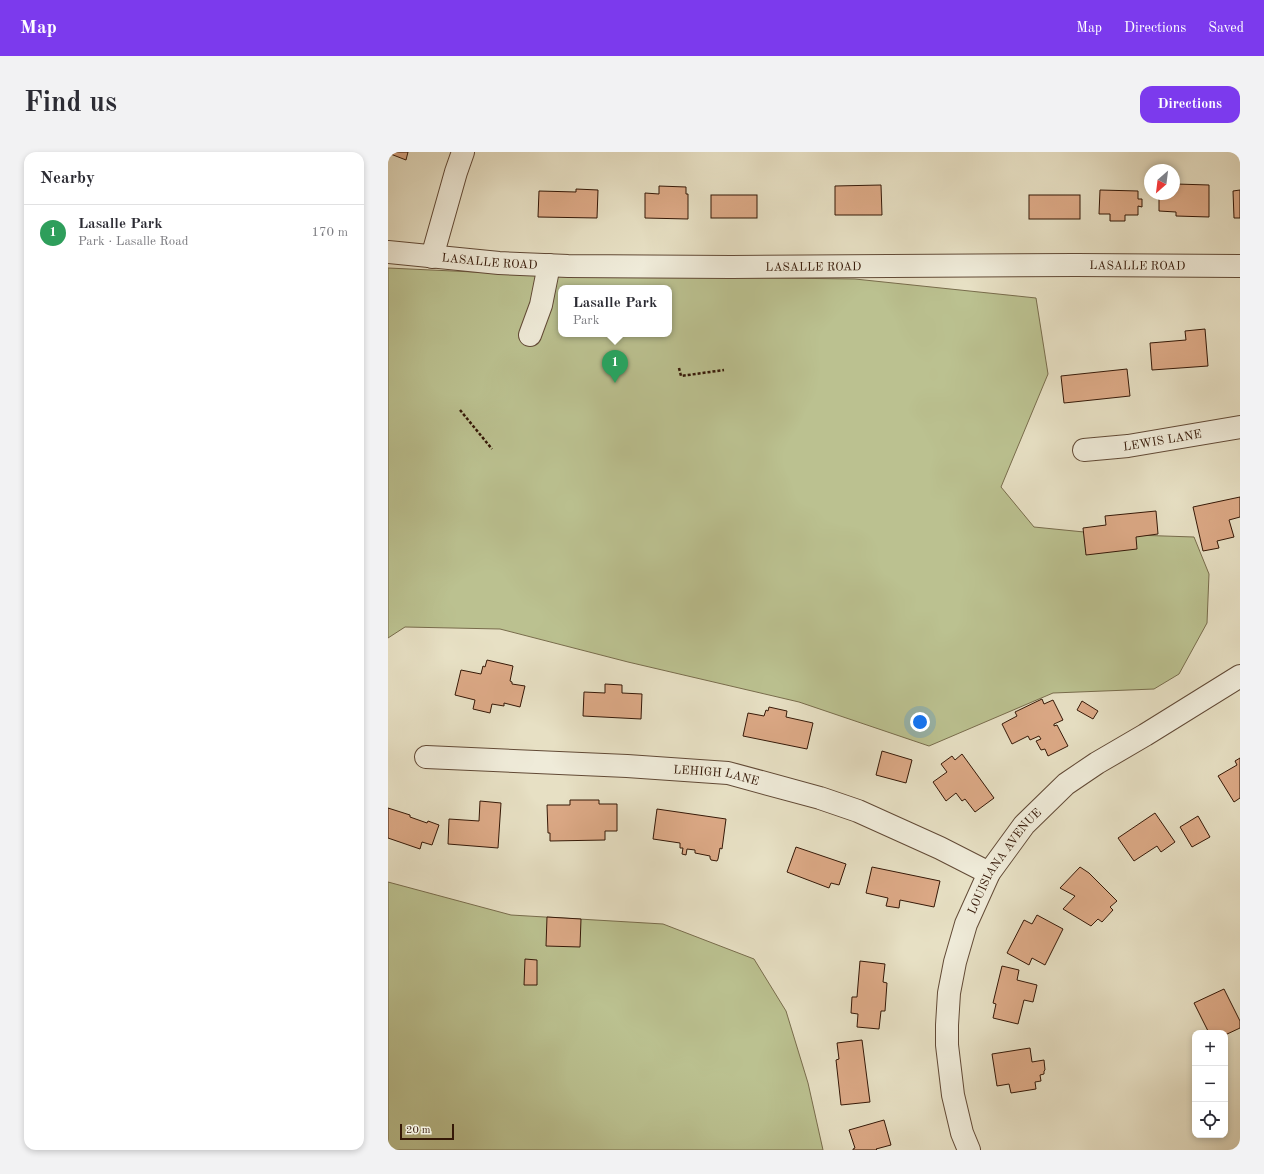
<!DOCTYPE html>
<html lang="en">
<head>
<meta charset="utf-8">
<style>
	:root { --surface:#fff; --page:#f2f2f3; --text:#2b2b33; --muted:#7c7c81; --line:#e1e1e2; --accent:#7c3aed }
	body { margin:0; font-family:"Old Standard TT",serif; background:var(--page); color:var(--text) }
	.controls { position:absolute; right:12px; bottom:12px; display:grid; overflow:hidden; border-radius:8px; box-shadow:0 2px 6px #0003 }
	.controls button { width:36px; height:36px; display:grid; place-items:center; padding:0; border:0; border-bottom:1px solid var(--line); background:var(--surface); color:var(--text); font:20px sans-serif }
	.compass { position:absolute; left:756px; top:12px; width:36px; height:36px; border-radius:50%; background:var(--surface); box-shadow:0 2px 6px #0003; rotate:208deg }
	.scale { position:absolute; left:12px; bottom:10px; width:54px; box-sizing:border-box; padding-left:4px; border:2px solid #351807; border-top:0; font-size:11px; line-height:14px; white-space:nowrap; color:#351807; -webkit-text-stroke:3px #efebd9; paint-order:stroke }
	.you { position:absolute; left:532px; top:570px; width:14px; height:14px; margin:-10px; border:3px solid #fff; border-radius:50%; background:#1a73e8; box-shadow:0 0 0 6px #1a73e833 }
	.badge { display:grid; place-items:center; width:26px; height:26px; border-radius:50%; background:var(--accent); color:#fff; font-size:13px; font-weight:700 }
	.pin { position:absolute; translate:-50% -33px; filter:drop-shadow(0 1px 2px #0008) }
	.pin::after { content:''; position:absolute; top:21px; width:14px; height:12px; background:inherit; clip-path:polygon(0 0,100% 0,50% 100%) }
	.popup { position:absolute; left:170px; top:133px; width:114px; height:52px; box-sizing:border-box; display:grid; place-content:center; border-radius:8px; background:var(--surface); filter:drop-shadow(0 1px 3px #0005); font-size:13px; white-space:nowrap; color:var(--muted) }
	.popup b { font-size:15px; color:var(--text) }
	.popup::after { content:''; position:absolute; left:50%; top:100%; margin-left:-8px; border:8px solid transparent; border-top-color:var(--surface) }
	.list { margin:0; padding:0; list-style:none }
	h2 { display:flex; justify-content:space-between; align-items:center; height:52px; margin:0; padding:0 16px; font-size:17px }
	h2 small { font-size:13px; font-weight:400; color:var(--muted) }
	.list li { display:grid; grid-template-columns:26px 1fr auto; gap:12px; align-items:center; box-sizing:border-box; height:56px; padding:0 16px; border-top:1px solid var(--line) }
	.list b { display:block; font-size:15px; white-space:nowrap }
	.list p { margin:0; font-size:13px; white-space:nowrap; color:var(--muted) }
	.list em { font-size:13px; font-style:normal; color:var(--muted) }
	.icon { flex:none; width:22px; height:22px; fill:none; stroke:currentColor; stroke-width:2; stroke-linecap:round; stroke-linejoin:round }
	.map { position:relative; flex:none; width:852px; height:998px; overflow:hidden; border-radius:12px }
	header { display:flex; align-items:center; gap:24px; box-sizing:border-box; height:56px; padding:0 20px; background:var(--accent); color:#fff }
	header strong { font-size:19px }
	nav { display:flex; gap:22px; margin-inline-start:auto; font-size:14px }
	.intro { display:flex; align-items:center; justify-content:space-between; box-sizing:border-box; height:96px; padding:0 24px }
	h1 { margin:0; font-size:28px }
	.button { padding:10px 18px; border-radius:12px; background:var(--accent); color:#fff; font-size:14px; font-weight:700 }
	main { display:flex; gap:24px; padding:0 24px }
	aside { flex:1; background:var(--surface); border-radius:12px; box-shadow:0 2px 6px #0003 }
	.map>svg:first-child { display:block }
	.green { fill:#bbc190; stroke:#786c4c; fill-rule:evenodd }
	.building { fill:#dca986; stroke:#351807 }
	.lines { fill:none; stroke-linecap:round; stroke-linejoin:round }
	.minor-casing { stroke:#624a36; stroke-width:24 }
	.path { stroke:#351807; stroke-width:2.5; stroke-dasharray:3 2; stroke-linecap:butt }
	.minor { stroke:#efebd9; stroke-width:22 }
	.labels { text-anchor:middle; stroke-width:3; stroke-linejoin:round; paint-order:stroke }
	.street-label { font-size:12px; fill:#351807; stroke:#efebd9 }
</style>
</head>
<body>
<header>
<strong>Map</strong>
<nav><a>Map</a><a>Directions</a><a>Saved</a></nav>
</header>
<div class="intro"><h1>Find us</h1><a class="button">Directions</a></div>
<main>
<aside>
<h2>Nearby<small></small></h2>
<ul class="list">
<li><span class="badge" style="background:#2e9e5b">1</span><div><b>Lasalle Park</b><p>Park · Lasalle Road</p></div><em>170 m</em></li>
</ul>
</aside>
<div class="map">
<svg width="852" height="998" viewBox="0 0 852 998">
	<rect width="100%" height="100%" fill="#e7e0c4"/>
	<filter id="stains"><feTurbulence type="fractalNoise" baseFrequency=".005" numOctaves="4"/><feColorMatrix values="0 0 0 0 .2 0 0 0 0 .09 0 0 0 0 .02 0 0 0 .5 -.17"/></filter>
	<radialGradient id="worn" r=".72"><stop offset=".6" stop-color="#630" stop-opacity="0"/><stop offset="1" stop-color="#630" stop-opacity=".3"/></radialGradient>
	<g class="green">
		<path d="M0,116L151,123L467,127L648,146L660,222L613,335L646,375L716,382L806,385L821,422L819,471L791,522L766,537L665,541L541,594L411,550L240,510L112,477L17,475L0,486ZM173,136H281V182H173Z"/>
		<polygon points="0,730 123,763 275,772 366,807 398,859 420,931 435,998 0,998"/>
	</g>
	<g class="building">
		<polygon points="0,0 20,0 18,8 0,1"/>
		<polygon points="788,32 821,33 821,65 788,64 788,60 771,59 771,42 788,41"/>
		<polygon points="493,33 494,63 447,63 447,34"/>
		<polygon points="271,34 298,35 298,42 300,42 300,67 257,66 257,41 271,42"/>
		<polygon points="188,37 210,38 209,66 150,65 151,39 188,40"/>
		<polygon points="712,38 750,39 750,47 754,47 754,55 750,54 750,63 737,63 737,69 722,69 722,62 711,62"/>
		<polygon points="852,38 852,66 846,66 845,39"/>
		<rect x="323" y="43" width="46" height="23"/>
		<rect x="641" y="43" width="51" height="24"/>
		<polygon points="817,177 820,214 764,218 762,191 798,188 797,179"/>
		<polygon points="739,217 742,244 676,251 673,224"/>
		<polygon points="852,345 852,365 841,368 846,385 829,389 831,396 815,399 805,355"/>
		<polygon points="768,359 770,382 748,385 749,397 698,403 695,376 718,373 717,364"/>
		<polygon points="99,508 125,514 122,529 124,530 124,532 137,534 132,555 116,551 116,554 104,552 102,561 85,557 87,548 67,543 73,518 93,522 95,514 97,515"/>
		<polygon points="217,532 234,533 234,541 254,542 253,567 195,564 196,540 217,541"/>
		<polygon points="654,547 656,552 665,548 675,568 666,572 666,574 669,573 680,594 660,604 657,597 653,598 648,589 653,587 651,584 642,588 640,584 624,592 614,572 629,564 627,560"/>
		<polygon points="694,549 710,559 705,567 689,558"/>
		<polygon points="381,555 399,559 398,565 425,571 419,597 355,584 360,561 376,564 378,558 380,559"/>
		<polygon points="494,599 524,608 518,631 488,623"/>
		<polygon points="574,602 606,646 587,660 577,647 574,649 568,641 558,649 545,630 559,620 553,612 564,604 567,608"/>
		<polygon points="852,606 852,646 846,650 830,624 849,613 847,609"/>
		<polygon points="182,648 211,648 211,652 229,652 229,679 217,679 217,688 162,689 162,681 160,681 159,653 182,653"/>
		<polygon points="92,649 113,651 110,696 60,692 61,667 91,669"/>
		<polygon points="0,656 22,663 22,665 39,671 40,669 51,673 44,693 34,690 32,697 0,686"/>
		<polygon points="269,657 338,667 334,697 332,696 330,707 329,709 323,708 322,706 322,704 307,701 307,698 299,697 298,703 294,702 295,696 292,696 292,691 265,687"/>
		<polygon points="767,661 787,690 773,700 769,694 746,709 730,686"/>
		<polygon points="810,664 822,685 804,695 792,675"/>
		<polygon points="408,695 458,712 451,733 443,731 441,736 399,720"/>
		<polygon points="484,715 552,729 546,755 512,748 511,756 498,754 500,746 478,741"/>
		<polygon points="692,715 701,721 729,749 722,755 725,758 714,770 710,767 703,774 675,757 687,744 672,736"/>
		<polygon points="649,763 675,777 657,813 644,806 641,813 619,801 636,768 644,772"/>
		<polygon points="159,765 193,767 192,795 158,794"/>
		<polygon points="137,807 149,808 149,833 136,833"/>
		<polygon points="472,809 497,812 495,830 499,831 497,859 493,859 491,877 469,875 470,862 463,861 464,845 469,845"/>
		<polygon points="614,814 631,818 629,828 649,833 645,850 636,848 630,872 605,866 608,852 605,851"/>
		<polygon points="836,837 852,869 852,876 837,883 837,881 821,881 806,851"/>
		<polygon points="474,888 482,950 453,953 448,908 451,907 449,891"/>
		<polygon points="642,896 644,910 656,908 657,918 656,919 656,922 652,923 653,929 647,930 648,937 623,941 621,932 609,934 604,902"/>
		<polygon points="496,968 503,993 488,997 489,998 465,998 465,997 467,996 461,978"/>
	</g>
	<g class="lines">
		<g class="minor-casing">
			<g id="minor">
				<path id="s1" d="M0,100L111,111L180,114L343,115L688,113L852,114"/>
				<polyline points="44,105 68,20 75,0"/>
				<polyline points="142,183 153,153 161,113"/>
				<path id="s2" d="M696,298L740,294L852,275"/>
				<path id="s3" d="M38,605L239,614L340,621L432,646L470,659L552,696L601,721"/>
				<path id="s4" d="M581,998L574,981L565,943L559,893V873L561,841L567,810L578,772L601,721L636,673L678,632L709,611L757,583L852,524"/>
			</g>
		</g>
		<g class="path">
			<polyline points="291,216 293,224 336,218"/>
			<polyline points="72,258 104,297"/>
		</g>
		<use href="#minor" class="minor"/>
	</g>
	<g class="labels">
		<g class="street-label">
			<text dy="4" stroke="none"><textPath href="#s1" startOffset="102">LASALLE ROAD</textPath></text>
			<text dy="4" stroke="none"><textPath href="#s1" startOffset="750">LASALLE ROAD</textPath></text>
			<text dy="4" stroke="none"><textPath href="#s1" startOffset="426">LASALLE ROAD</textPath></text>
			<text dy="4" stroke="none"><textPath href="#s2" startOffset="79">LEWIS LANE</textPath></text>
			<text dy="4" stroke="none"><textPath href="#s3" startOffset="291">LEHIGH LANE</textPath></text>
			<text dy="4" stroke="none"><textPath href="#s4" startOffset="305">LOUISIANA AVENUE</textPath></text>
		</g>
	</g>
	<rect width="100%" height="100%" filter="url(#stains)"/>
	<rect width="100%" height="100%" fill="url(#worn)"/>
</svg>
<div class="controls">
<button>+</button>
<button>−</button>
<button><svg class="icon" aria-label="locate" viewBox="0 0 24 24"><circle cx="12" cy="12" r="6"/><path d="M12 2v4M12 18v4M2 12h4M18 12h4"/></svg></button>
</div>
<svg class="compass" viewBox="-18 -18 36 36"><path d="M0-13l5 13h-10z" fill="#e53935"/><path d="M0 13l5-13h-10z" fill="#7c7c81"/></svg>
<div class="scale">20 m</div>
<div class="you"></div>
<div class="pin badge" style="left:227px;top:231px;background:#2e9e5b">1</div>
<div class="popup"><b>Lasalle Park</b>Park</div>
</div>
</main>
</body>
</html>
